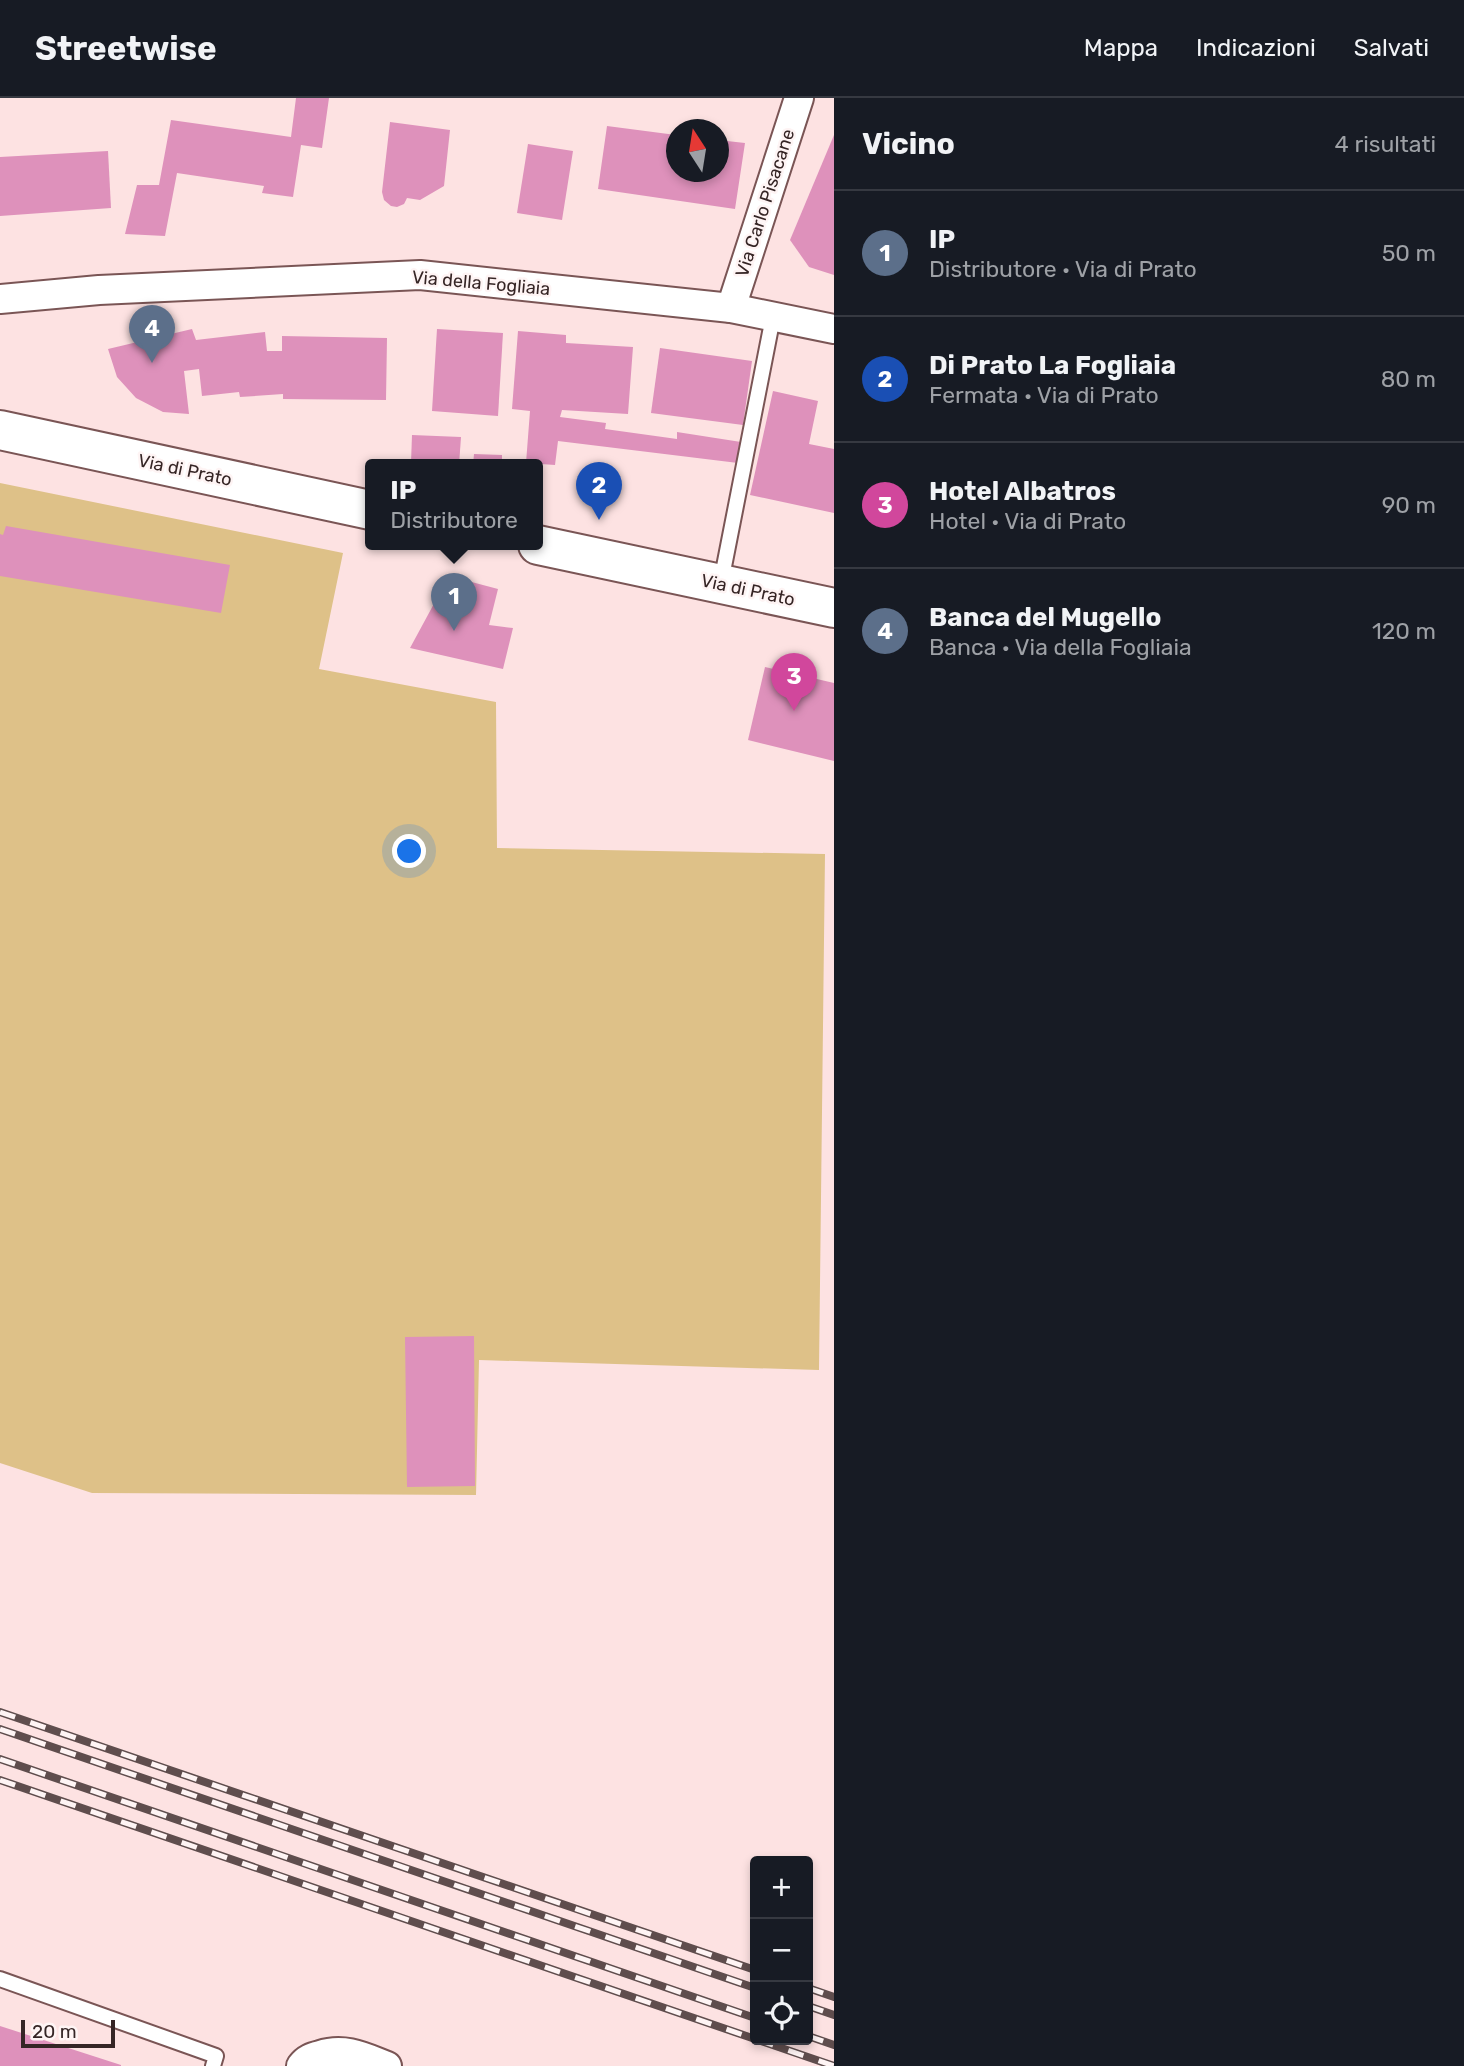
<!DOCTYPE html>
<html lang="it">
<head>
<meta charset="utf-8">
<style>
	:root { --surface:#171b24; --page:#242831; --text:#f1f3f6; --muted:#9ea1a6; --line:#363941; --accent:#458798 }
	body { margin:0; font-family:Rubik,sans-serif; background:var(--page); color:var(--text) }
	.controls { position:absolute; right:21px; bottom:21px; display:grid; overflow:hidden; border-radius:7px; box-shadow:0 4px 10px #0003 }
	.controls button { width:63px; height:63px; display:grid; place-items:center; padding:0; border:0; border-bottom:2px solid var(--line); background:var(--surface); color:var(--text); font:35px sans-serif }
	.compass { position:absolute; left:666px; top:21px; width:63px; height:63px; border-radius:50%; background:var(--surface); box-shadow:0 4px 10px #0003; rotate:348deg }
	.scale { position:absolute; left:21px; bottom:18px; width:94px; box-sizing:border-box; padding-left:7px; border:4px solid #352525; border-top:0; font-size:19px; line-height:24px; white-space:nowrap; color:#352525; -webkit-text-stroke:5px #fef4f4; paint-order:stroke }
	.you { position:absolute; left:410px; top:754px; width:24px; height:24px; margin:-18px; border:5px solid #fff; border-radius:50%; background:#1a73e8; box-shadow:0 0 0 10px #1a73e833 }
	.badge { display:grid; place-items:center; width:46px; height:46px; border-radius:50%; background:var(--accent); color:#fff; font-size:23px; font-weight:700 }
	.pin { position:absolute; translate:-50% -58px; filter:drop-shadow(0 2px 4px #0008) }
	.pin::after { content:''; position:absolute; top:37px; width:24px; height:21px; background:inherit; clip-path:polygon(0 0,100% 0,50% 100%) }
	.popup { position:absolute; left:365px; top:361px; width:178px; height:91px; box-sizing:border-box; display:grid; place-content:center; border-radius:7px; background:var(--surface); filter:drop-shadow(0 2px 5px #0005); font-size:23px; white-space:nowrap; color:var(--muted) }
	.popup b { font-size:26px; color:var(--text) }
	.popup::after { content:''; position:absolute; left:50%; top:100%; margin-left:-14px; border:14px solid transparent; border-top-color:var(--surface) }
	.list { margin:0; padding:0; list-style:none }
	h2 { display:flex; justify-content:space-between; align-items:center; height:91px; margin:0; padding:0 28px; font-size:30px }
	h2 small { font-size:23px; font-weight:400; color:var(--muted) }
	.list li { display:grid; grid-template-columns:46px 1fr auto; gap:21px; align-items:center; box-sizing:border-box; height:126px; padding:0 28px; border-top:2px solid var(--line) }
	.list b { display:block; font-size:26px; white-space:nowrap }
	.list p { margin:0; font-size:23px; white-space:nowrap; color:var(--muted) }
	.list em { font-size:23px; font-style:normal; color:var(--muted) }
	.icon { flex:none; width:38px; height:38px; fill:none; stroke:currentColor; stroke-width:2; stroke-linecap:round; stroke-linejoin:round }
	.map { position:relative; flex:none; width:834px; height:1968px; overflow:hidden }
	header { display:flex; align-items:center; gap:42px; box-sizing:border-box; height:98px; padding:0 35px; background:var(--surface); border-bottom:2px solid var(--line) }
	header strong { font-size:33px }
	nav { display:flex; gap:38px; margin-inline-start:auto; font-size:24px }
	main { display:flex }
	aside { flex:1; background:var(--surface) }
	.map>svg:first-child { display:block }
	.green { fill:#dec188 }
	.building { fill:#de91bb }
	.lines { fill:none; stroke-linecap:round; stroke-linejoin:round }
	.lane-casing { stroke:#7a5555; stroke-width:18 }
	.street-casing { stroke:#7a5555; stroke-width:32 }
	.secondary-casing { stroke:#7a5555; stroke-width:42 }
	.lane { stroke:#fff; stroke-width:14 }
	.street { stroke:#fff; stroke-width:28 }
	.secondary { stroke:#fff; stroke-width:38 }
	.rail-casing { stroke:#5f4d4d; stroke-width:8 }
	.rail { stroke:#fef4f4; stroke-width:5; stroke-dasharray:16; stroke-linecap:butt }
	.labels { text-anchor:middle; stroke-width:5; stroke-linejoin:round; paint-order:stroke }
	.street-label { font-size:18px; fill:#352525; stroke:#fef4f4 }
</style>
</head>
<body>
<header>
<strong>Streetwise</strong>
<nav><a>Mappa</a><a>Indicazioni</a><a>Salvati</a></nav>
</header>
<main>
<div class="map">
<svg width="834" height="1968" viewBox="0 0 834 1968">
	<rect width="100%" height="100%" fill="#fde2e2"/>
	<polygon class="green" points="0,385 343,455 319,571 496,604 497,750 825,756 819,1272 479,1262 476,1397 92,1395 0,1365"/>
	<g class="building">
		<polygon points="296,0 329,0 322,50 301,47 293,99 262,95 264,88 177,75 165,138 125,136 137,87 159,87 171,22 291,39"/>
		<polygon points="390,24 450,32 444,88 420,102 407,100 404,106 397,109 391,108 384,102 382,94"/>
		<polygon points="607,28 676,37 676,74 718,74 718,42 745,45 735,111 598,91"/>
		<polygon points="834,37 834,177 809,169 790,142"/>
		<polygon points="528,46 573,53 562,122 517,115"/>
		<polygon points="108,53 111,110 0,118 0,59"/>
		<polygon points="192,231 196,242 265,234 267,253 282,253 282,238 387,240 386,302 283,301 283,296 240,299 239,294 202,298 199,271 184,273 189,316 163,314 136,300 117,279 108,251"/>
		<polygon points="437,231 503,235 498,318 432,313"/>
		<polygon points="518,233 566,237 566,245 633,249 628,316 562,312 560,319 606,325 605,331 677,341 677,334 741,344 738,365 558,343 555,367 526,365 530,313 512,311"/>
		<polygon points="660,250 752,263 743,327 651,315"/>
		<polygon points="773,293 818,303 809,346 834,351 834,415 750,397"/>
		<polygon points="412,337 461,339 459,367 411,365"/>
		<polygon points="474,356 502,357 502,367 473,367"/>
		<polygon points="6,428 230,467 221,515 0,478 0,436 3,437"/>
		<polygon points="449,478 498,491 489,527 513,530 503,571 410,550"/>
		<polygon points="765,569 834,585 834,663 748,642"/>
		<polygon points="474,1238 475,1388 407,1389 405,1239"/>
		<polygon points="0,1928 121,1967 121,1968 0,1968"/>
	</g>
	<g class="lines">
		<g class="lane-casing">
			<g id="lane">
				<polyline points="721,484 773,219"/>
				<polyline points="0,1881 216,1958 213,1968"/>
			</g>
		</g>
		<g class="street-casing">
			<g id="street">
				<polyline points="0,201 99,192 420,177 731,210 834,231"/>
				<polyline points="731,210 799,0"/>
				<path d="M301,1968C306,1961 312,1959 320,1957C345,1949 364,1959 387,1968"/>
			</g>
		</g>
		<g class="secondary-casing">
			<g id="secondary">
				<polyline points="0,332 370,412"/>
				<polyline points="538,447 834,510"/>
			</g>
		</g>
		<use href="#lane" class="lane"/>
		<use href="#street" class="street"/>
		<use href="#secondary" class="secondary"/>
		<g class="rail-casing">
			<g id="rail">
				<polyline points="0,1614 755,1872"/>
				<polyline points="0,1631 755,1890"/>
				<polyline points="0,1661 755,1920"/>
				<polyline points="0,1682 755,1941"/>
				<polyline points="808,1890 834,1899"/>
				<polyline points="808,1908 834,1917"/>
				<polyline points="808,1938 834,1947"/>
				<polyline points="758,1942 834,1968"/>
			</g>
		</g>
		<use href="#rail" class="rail"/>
	</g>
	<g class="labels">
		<g class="street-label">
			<text transform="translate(765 105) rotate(-72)" y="6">Via Carlo Pisacane</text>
			<text transform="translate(481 185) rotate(5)" y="6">Via della Fogliaia</text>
			<text transform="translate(185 372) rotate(12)" y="6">Via di Prato</text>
			<text transform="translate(748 492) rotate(12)" y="6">Via di Prato</text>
		</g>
	</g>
</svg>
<div class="controls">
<button>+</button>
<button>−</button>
<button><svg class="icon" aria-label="locate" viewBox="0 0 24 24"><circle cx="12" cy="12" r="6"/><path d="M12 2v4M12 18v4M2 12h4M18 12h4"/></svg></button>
</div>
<svg class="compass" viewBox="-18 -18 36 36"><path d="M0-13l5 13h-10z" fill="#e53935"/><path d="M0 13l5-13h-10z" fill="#9ea1a6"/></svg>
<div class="scale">20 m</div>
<div class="you"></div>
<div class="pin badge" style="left:454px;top:533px;background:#5c6f8a">1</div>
<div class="popup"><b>IP</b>Distributore</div>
<div class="pin badge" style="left:599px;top:422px;background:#1a4fb4">2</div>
<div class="pin badge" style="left:794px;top:613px;background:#d1479c">3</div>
<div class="pin badge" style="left:152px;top:265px;background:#5c6f8a">4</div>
</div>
<aside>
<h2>Vicino<small>4 risultati</small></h2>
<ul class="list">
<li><span class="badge" style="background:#5c6f8a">1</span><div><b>IP</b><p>Distributore · Via di Prato</p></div><em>50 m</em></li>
<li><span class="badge" style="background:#1a4fb4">2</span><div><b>Di Prato La Fogliaia</b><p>Fermata · Via di Prato</p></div><em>80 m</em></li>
<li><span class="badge" style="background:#d1479c">3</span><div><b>Hotel Albatros</b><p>Hotel · Via di Prato</p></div><em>90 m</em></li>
<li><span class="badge" style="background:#5c6f8a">4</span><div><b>Banca del Mugello</b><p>Banca · Via della Fogliaia</p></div><em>120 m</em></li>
</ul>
</aside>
</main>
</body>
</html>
